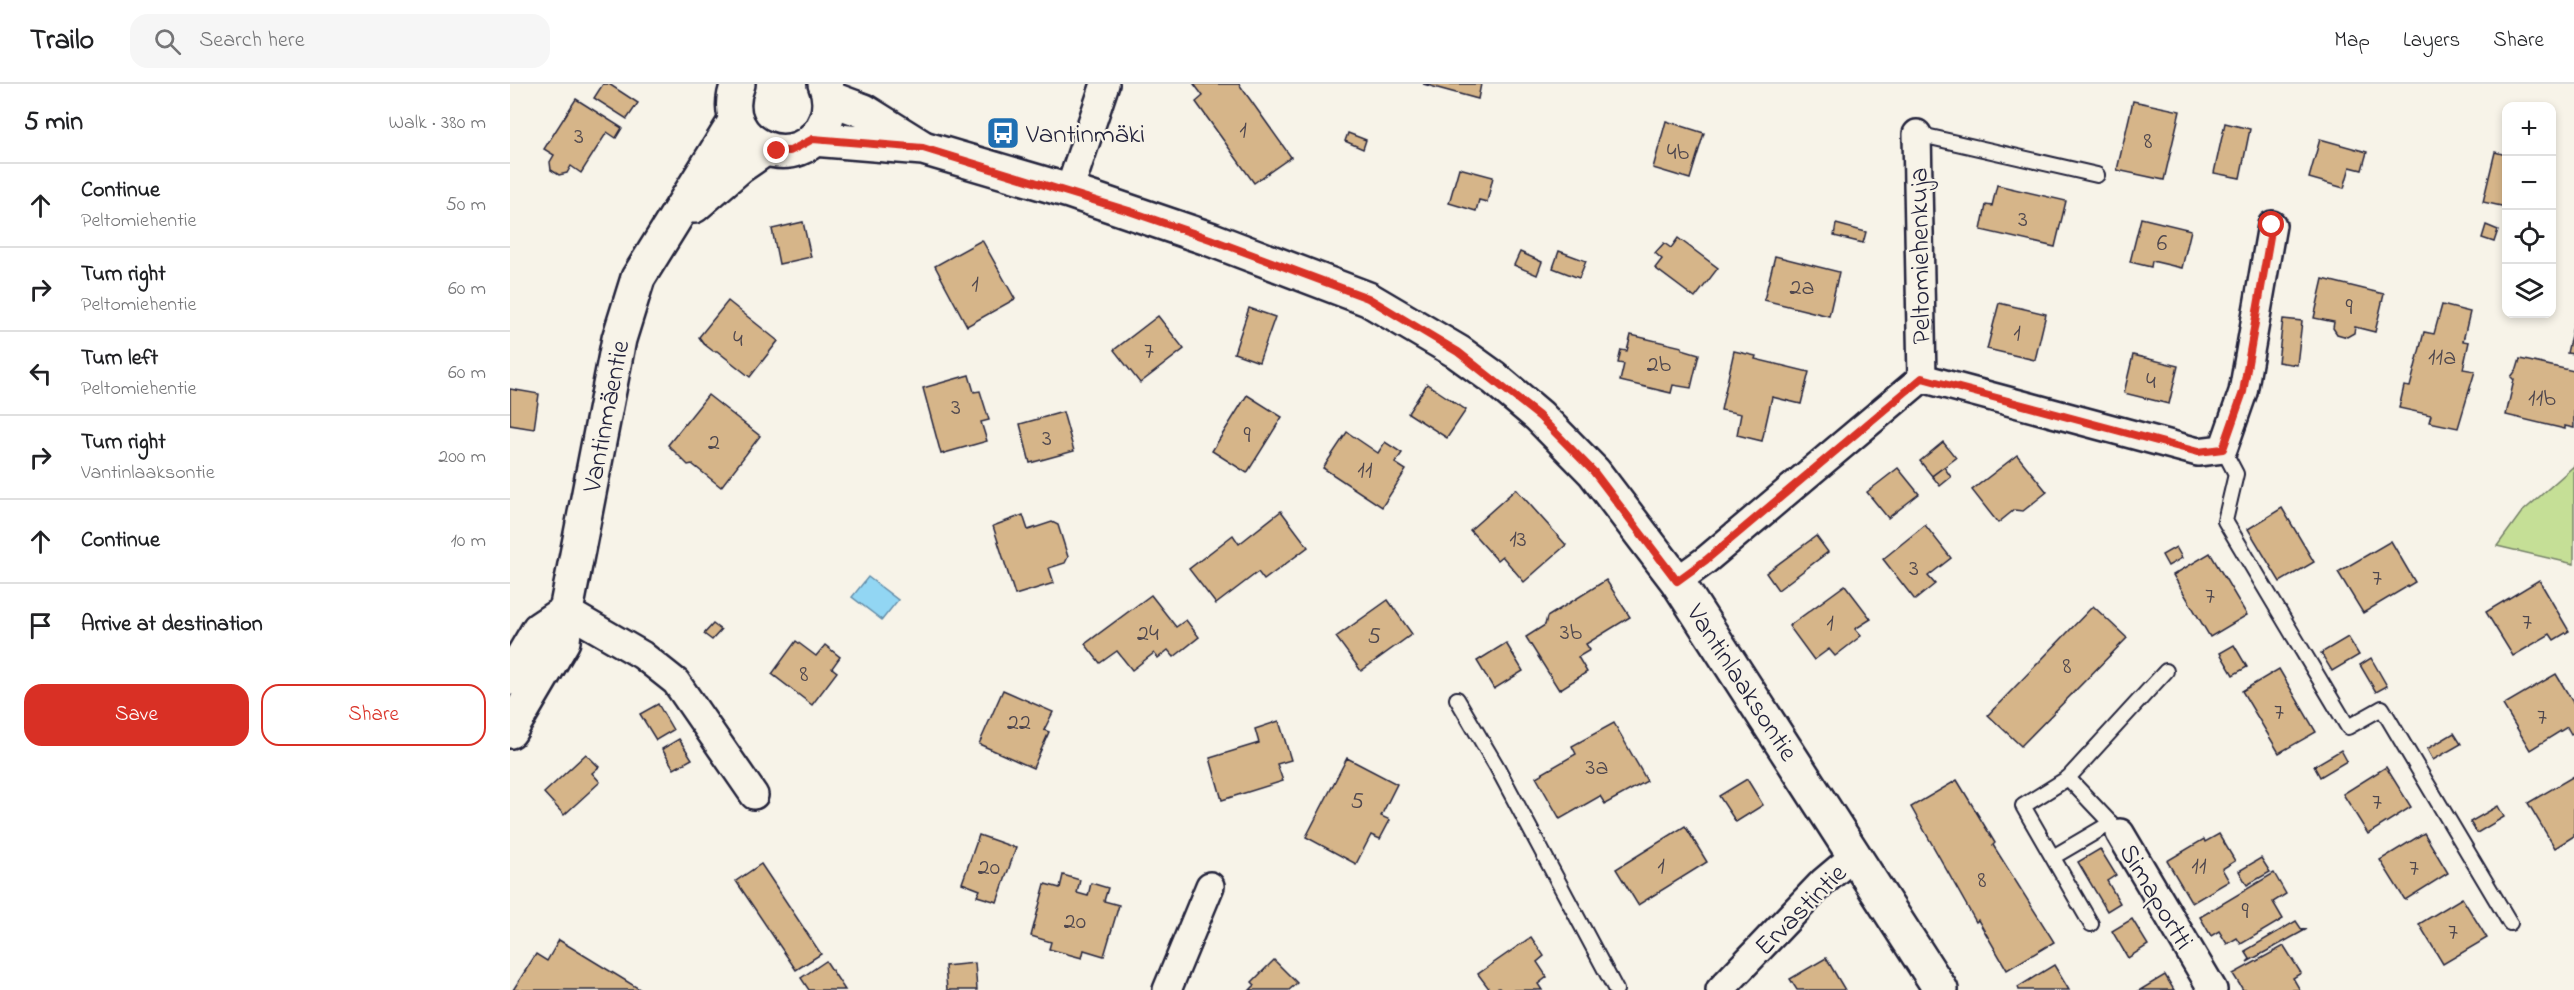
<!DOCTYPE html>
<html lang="en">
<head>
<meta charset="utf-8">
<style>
	:root { --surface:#fff; --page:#f6f6f6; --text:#202124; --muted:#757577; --line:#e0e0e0; --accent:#d93025 }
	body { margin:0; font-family:"Indie Flower",sans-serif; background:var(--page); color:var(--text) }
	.controls { position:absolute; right:18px; top:18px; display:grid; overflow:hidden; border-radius:12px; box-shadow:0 3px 9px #0003 }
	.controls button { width:54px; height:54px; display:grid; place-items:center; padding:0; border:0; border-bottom:2px solid var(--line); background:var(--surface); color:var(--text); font:30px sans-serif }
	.stop { position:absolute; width:18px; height:18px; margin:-14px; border:4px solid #d93025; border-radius:50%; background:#fff }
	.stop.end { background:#d93025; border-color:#fff; box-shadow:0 2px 6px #0008 }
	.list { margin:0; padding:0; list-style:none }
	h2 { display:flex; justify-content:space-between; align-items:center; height:78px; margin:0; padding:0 24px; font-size:26px }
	h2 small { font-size:20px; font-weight:400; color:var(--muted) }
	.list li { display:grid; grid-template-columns:39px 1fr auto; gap:18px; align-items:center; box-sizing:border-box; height:84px; padding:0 24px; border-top:2px solid var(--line) }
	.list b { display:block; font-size:22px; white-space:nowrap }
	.list p { margin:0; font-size:20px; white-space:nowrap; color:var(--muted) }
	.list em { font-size:20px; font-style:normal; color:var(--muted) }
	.actions { display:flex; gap:12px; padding:18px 24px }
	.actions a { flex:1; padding:14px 0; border:2px solid var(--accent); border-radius:18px; text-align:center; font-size:21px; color:var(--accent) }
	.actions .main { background:var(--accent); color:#fff }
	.icon { flex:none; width:33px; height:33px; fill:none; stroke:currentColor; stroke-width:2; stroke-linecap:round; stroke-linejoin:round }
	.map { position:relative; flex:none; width:2064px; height:906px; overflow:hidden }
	header { display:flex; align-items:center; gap:36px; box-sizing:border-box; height:84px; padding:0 30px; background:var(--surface); border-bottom:2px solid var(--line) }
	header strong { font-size:28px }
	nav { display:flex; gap:33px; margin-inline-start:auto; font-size:21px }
	.search { width:420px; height:54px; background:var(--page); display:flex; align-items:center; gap:15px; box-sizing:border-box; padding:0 21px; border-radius:18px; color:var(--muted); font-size:22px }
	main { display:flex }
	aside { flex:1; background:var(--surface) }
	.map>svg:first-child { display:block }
	.green { fill:#c5df96; stroke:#748068; stroke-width:1.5 }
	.water { fill:#92d6f3; stroke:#658ea9; stroke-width:1.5 }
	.building { fill:#d6b589; stroke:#22223b; stroke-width:1.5 }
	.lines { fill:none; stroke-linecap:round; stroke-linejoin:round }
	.service-casing { stroke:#22223b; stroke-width:18 }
	.minor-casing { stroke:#22223b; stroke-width:32 }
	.tertiary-casing { stroke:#22223b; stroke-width:38 }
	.service { stroke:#f7f3e8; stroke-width:14 }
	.minor { stroke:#f7f3e8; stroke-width:27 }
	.tertiary { stroke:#f7f3e8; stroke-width:33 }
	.route { stroke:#d93025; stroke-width:8 }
	.labels { text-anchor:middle; stroke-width:4.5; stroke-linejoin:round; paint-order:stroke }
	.number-label { font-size:24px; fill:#4f474e }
	.poi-label { font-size:27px; fill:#22223b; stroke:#f7f3e8; text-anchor:start }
	.street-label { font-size:27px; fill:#22223b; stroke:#f7f3e8 }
</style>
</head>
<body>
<header>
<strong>Trailo</strong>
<div class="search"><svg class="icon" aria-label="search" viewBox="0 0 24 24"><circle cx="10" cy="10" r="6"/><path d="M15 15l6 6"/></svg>Search here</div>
<nav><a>Map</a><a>Layers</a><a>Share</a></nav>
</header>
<main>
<aside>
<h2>5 min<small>Walk · 380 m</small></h2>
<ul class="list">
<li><svg class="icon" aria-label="ahead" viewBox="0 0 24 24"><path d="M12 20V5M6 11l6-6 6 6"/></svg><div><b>Continue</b><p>Peltomiehentie</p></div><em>50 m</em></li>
<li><svg class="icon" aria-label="right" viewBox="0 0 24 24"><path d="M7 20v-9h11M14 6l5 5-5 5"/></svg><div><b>Turn right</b><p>Peltomiehentie</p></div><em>60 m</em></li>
<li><svg class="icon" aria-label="left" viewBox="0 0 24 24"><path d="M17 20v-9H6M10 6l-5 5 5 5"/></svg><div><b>Turn left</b><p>Peltomiehentie</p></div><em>60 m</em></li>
<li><svg class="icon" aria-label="right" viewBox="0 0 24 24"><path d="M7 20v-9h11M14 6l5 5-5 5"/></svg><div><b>Turn right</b><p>Vantinlaaksontie</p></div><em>200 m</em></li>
<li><svg class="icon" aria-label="ahead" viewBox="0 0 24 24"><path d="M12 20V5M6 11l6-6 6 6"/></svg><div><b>Continue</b></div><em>10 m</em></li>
<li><svg class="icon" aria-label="arrive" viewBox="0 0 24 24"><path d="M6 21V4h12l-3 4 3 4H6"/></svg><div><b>Arrive at destination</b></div></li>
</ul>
<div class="actions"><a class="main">Save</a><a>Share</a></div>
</aside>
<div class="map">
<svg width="2064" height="906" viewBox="0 0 2064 906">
	<rect width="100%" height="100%" fill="#f7f3e8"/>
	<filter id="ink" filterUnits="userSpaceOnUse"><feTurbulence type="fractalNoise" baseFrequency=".0167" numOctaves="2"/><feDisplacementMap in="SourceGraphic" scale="12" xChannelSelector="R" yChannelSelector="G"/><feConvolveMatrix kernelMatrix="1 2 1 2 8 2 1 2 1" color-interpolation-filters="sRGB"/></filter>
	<g filter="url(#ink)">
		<polygon class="green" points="2064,382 2064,480 1987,462 2011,429"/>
		<polygon class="water" points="358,493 388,516 372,536 342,513"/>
		<g class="building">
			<polygon points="93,0 99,0 128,19 117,35 84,14"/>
			<polygon points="684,0 729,0 781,73 744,99 686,18 693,12"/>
			<polygon points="913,0 971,0 968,15"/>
			<polygon points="66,15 112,44 106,54 97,48 71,89 61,82 57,89 49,91 41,86 40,78 44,71 34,65"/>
			<polygon points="1623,17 1670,27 1654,96 1607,86"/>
			<polygon points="1156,37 1194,49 1180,95 1143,84"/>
			<polygon points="1715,39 1740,45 1730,94 1704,89"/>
			<polygon points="838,49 856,56 853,65 835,57"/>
			<polygon points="1810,55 1857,68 1852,86 1840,83 1834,104 1799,94"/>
			<polygon points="1985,68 1996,71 1996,123 1973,118"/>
			<polygon points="949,84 983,93 977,118 969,116 966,127 939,119"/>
			<polygon points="1487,101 1556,117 1545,163 1471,146 1476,121 1482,122"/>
			<polygon points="1631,134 1681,146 1672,184 1642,177 1641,183 1620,178"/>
			<polygon points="293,138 301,173 269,180 262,145"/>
			<polygon points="1326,140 1356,148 1353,159 1324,152"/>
			<polygon points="1976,141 1988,146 1984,158 1972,154"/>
			<polygon points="1168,154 1208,184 1185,214 1145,184 1152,175 1145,169 1154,159 1161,164"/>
			<polygon points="472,156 505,215 457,242 425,182"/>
			<polygon points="1049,167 1076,177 1069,194 1043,184"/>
			<polygon points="1010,168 1032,178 1027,191 1004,181"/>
			<polygon points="1265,172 1329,188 1319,232 1254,216"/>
			<polygon points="1813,195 1874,210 1865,248 1845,243 1844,249 1837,253 1827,250 1823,244 1824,238 1804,234"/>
			<polygon points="218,217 268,257 240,293 207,267 203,267 194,260 189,253"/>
			<polygon points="1489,219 1536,230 1525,276 1477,265"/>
			<polygon points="1932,221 1960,228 1953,257 1959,258 1953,285 1965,287 1948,344 1919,338 1921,331 1889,324 1894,302 1900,303 1914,248 1924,250"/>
			<polygon points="739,224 765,233 749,278 724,269"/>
			<polygon points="648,232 674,265 630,299 604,266"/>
			<polygon points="1773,235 1792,237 1787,281 1768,278"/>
			<polygon points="2064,238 2064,270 2057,269"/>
			<polygon points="1121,251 1172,263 1172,265 1189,270 1181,304 1163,301 1161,309 1110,297 1114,280 1108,279 1111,266 1117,267"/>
			<polygon points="1224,267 1246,272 1245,275 1299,288 1291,320 1262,313 1252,357 1227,351 1231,330 1211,326"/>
			<polygon points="1623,271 1668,282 1659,320 1614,309"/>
			<polygon points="2010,275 2064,287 2064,344 2055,342 2055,345 1996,331 2004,296 2001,293 2007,285"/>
			<polygon points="459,291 464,308 470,307 479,336 471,338 477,357 431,370 413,304"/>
			<polygon points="917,300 956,326 937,354 898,329"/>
			<polygon points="0,305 29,310 24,345 0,341"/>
			<polygon points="198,311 250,352 211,403 182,380 178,381 158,361"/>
			<polygon points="737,311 772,333 737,389 702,367"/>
			<polygon points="553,328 564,367 520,379 510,340"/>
			<polygon points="837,348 868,369 875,358 892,369 885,379 896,386 872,423 813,384"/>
			<polygon points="1433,358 1446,374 1422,392 1410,377"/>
			<polygon points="1507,371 1537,408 1513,427 1504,426 1488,439 1462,406"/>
			<polygon points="1434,383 1441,393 1430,402 1422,392"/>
			<polygon points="1388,384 1409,410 1378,434 1357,408"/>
			<polygon points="1006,405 1056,461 1014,498 992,472 987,476 960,446"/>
			<polygon points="1772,424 1804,478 1770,498 1738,445"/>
			<polygon points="771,427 798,463 754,496 748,488 706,520 679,485 723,451 729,460"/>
			<polygon points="513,431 518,446 542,438 548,441 558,473 555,479 539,484 544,499 505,511 483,442"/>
			<polygon points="1415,441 1441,474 1418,492 1425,500 1405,516 1373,475"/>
			<polygon points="1306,452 1318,468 1268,506 1256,489"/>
			<polygon points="1881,457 1905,498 1853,529 1828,488"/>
			<polygon points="1666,463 1672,474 1658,482 1652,471"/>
			<polygon points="1700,469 1737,531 1700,553 1663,491"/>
			<polygon points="1096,496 1120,533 1076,560 1080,566 1068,573 1077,588 1049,606 1016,553 1035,541 1037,533"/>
			<polygon points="2029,496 2059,547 2044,556 2040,550 2003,572 1976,528"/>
			<polygon points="1335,501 1361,535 1345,545 1351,552 1325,572 1319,565 1304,576 1279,542"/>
			<polygon points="641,511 666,543 676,536 689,553 664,573 658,566 648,574 644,569 622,586 607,567 590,579 575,560"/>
			<polygon points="878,516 902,550 851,587 826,553"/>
			<polygon points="1583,522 1617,554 1511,662 1478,631"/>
			<polygon points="203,540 211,546 202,556 194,550"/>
			<polygon points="1838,553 1849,571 1822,587 1811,569"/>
			<polygon points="286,557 306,572 315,561 330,573 322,584 327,588 302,621 262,590"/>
			<polygon points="996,559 1013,587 984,605 967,577"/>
			<polygon points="1724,561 1737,583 1723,591 1710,569"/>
			<polygon points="1861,574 1877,602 1866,608 1850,581"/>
			<polygon points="1769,585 1806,648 1769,669 1732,607"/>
			<polygon points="2046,590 2064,620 2064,648 2061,650 2057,643 2020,666 1993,621"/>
			<polygon points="493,606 543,628 534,646 539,648 523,684 469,660"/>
			<polygon points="148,620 163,646 146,656 130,630"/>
			<polygon points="769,637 781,676 767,680 773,697 712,716 700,674 749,659 745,645"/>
			<polygon points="1104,639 1137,697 1095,720 1090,712 1050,735 1026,693 1066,670 1062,662"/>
			<polygon points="1944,649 1951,660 1923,676 1917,665"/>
			<polygon points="169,655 182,675 164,685 152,665"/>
			<polygon points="1831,666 1837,677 1810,693 1804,682"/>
			<polygon points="76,670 89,683 82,689 90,698 54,731 34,709"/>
			<polygon points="837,674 887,700 871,732 880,736 870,755 861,751 846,780 796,753"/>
			<polygon points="1876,683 1901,723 1858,750 1833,710"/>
			<polygon points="2064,692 2064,752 2045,764 2018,719"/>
			<polygon points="1237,695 1253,721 1226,738 1209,712"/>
			<polygon points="1447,696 1485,759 1483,761 1544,858 1497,886 1468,836 1466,838 1401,723"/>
			<polygon points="1988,722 1994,733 1967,749 1960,738"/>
			<polygon points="1175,742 1197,778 1128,821 1106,785"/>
			<polygon points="1914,749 1938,789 1895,816 1870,776"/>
			<polygon points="1709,750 1725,777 1712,785 1719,797 1682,819 1657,777 1694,755 1695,758"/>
			<polygon points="469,751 506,764 487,818 467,812 470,806 452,799"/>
			<polygon points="1590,765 1606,791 1597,797 1610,819 1597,827 1568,778"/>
			<polygon points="1751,774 1760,788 1737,801 1729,787"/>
			<polygon points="251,780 311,870 286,886 226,797"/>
			<polygon points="1764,789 1776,810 1763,818 1773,835 1731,860 1727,854 1717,860 1709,847 1701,852 1690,833"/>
			<polygon points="553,791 570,796 567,809 578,812 581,799 598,804 594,817 609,821 594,872 574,866 572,874 539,865 541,858 521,852 535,800 550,804"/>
			<polygon points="1952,814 1977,854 1933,880 1909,840"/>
			<polygon points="1622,835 1638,861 1618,874 1602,847"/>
			<polygon points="1786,837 1792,846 1797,845 1737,878 1740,875 1735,867"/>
			<polygon points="1021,853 1034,872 1027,878 1037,893 1028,900 1032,906 991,906 989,904 980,906 968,890"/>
			<polygon points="49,856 131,906 3,906 26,870 37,877"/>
			<polygon points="1774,862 1791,889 1783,894 1790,906 1733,906 1723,890"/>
			<polygon points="1316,874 1335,906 1287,906 1280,895"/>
			<polygon points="764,876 787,899 779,906 740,906 745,901 742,898"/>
			<polygon points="316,877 335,906 299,906 291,894"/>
			<polygon points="465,879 467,906 437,906 435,882"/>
			<polygon points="1544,881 1559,906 1509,906 1508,903"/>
			<polygon points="1655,891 1664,906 1630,906"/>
		</g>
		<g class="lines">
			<g class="service-casing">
				<g id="service">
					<polyline points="1407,50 1587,91"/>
					<polyline points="1713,365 1726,390 1715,437 1838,643 1872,624 2000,839"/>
					<polyline points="947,615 987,683 1106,906"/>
					<polyline points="1558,694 1513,722 1581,840"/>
					<polyline points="1610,749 1558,694 1656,587"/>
					<polyline points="1543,773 1601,739"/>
				</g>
			</g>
			<g class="minor-casing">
				<g id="minor">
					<polyline points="1407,50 1412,294"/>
					<polyline points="559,107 595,0"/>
					<polyline points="1167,497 1196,476 1412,294 1688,368 1713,365 1733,308 1762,141"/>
					<polyline points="56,527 132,571 166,598 244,711"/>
					<polyline points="1610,749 1703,906"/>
					<polyline points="657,906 700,802"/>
					<polyline points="1210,906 1313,798 1345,771"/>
				</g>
			</g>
			<g class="tertiary-casing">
				<g id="tertiary">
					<path d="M228,0C203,62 293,96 316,36C320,25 320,11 315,0"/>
					<polyline points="319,14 354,27 410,62"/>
					<polyline points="303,55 413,64 559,107 700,155 858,215 948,268 984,294 1029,332 1084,388 1167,497 1431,906"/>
					<polyline points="184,122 229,83 255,65"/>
					<polyline points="0,594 29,545 56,527"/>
					<polyline points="0,647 53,557 56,527 109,255 128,194 226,36"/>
				</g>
			</g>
			<use href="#service" class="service"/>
			<use href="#minor" class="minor"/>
			<use href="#tertiary" class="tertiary"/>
		</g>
	</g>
	<g class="lines" filter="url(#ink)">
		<polyline class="route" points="267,67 280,67 303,55 413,64 619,127 700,155 858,214 948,268 1029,332 1084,388 1167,497 1196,476 1412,294 1688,368 1713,365 1733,308 1762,141"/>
	</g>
	<defs>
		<g id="bus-square" transform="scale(1.725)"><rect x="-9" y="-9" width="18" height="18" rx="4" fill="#1f6fb2" stroke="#f7f3e8"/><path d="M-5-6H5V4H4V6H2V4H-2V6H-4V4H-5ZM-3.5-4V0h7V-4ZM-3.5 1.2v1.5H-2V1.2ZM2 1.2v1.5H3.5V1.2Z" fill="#fff"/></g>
	</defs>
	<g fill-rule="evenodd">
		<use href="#bus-square" x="493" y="49"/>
	</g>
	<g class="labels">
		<g class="number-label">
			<text x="733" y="53">1</text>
			<text x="69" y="59">3</text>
			<text x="1638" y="64">8</text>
			<text x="1168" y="75">4b</text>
			<text x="1513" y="142">3</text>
			<text x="1652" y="166">6</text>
			<text x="465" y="207">1</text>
			<text x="1292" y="210">2a</text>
			<text x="1839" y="230">9</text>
			<text x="1507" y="256">1</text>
			<text x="228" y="262">4</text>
			<text x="639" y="274">7</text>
			<text x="1932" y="280">11a</text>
			<text x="1149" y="287">2b</text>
			<text x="1641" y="304">4</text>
			<text x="2032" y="321">11b</text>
			<text x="446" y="330">3</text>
			<text x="737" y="358">9</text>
			<text x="537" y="361">3</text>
			<text x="204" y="365">2</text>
			<text x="855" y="393">11</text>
			<text x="1008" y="462">13</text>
			<text x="1404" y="491">3</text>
			<text x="1867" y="501">7</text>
			<text x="1700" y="519">7</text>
			<text x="2017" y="545">7</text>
			<text x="1320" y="546">1</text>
			<text x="1061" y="555">3b</text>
			<text x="638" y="556">24</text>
			<text x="864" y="559">5</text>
			<text x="1557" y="589">8</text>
			<text x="294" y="597">8</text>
			<text x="1769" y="635">7</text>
			<text x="2032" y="640">7</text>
			<text x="509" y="645">22</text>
			<text x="1087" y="690">3a</text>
			<text x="847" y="724">5</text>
			<text x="1867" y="725">7</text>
			<text x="1151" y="789">1</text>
			<text x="1689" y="789">11</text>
			<text x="479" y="790">20</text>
			<text x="1904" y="791">7</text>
			<text x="1472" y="803">8</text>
			<text x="1735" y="834">9</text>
			<text x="565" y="844">20</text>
			<text x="1943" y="855">7</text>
		</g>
		<g class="poi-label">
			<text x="516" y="58">Vantinmäki</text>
		</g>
		<g class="street-label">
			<text transform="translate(1409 172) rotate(-91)" y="9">Peltomiehenkuja</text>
			<text transform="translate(95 332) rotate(-79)" y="9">Vantinmäentie</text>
			<text transform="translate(1233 598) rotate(57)" y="9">Vantinlaaksontie</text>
			<text transform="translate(1647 812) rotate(59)" y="9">Simaportti</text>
			<text transform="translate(1290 825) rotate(-45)" y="9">Ervastintie</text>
		</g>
	</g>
</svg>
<div class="controls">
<button>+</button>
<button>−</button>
<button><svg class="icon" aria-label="locate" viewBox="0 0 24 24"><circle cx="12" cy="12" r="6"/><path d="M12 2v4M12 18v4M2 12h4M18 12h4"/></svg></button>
<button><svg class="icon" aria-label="layers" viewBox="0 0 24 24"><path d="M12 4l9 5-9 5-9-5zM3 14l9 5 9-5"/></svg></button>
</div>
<div class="stop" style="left:1762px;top:141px"></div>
<div class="stop end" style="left:267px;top:67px"></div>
</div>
</main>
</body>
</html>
